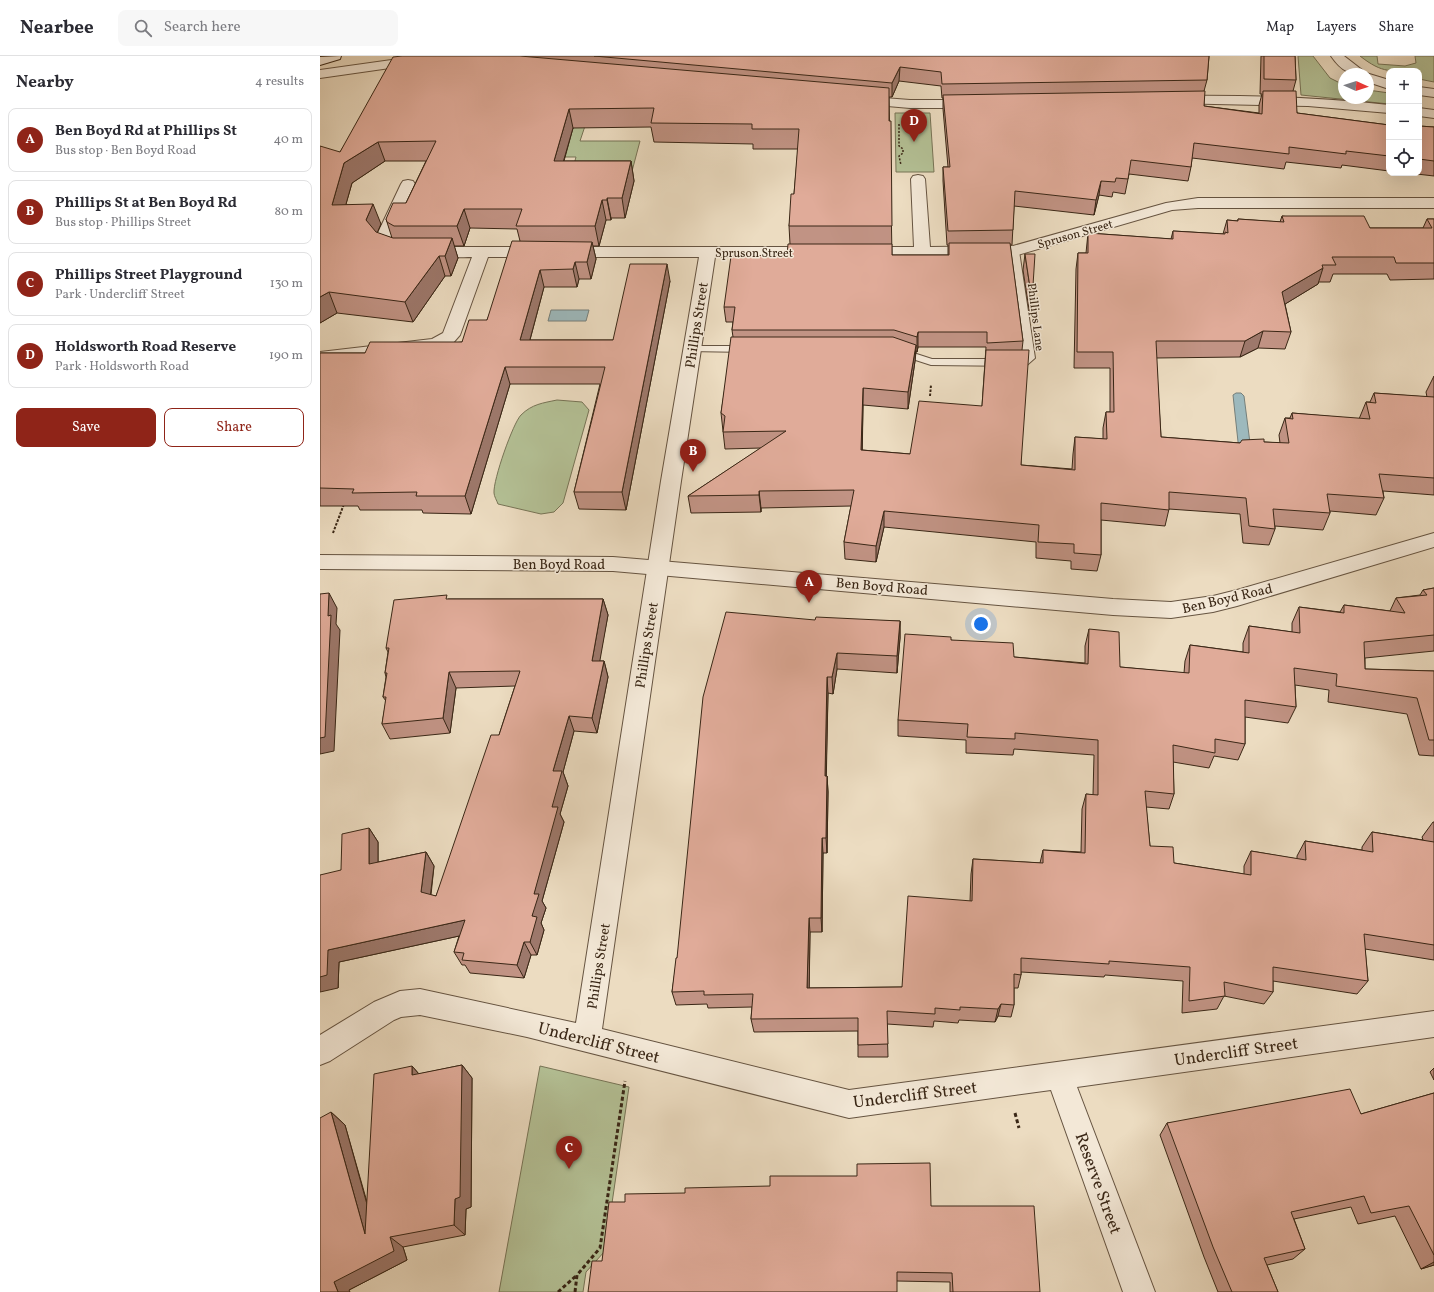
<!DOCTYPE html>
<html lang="en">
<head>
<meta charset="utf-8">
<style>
	:root { --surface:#fff; --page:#f7f7f7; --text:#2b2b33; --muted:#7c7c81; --line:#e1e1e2; --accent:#8f2418 }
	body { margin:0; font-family:Vollkorn,serif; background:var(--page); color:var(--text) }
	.controls { position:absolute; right:12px; top:12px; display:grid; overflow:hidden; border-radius:8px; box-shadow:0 4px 16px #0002 }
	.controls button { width:36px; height:36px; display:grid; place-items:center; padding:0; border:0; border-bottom:1px solid var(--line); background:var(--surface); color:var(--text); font:20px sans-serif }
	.compass { position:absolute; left:1018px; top:12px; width:36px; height:36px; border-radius:50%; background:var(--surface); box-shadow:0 4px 16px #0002; rotate:93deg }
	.you { position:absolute; left:661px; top:568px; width:14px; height:14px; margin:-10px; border:3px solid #fff; border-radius:50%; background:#1a73e8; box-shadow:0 0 0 6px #1a73e833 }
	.badge { display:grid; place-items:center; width:26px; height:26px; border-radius:50%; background:var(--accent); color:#fff; font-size:13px; font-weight:700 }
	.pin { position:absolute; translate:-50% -33px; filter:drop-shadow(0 1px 2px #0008) }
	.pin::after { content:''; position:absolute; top:21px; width:14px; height:12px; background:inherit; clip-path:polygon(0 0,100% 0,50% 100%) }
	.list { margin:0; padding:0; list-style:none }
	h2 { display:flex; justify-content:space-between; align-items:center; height:52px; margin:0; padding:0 16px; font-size:17px }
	h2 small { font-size:13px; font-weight:400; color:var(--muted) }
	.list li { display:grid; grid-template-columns:26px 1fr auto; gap:12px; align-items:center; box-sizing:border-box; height:64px; margin:0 8px 8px; padding:0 8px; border:1px solid var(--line); border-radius:8px }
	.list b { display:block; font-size:15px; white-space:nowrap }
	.list p { margin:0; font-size:13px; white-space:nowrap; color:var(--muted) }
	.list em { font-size:13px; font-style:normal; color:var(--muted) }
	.actions { display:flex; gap:8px; padding:12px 16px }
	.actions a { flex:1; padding:9px 0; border:1px solid var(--accent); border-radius:8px; text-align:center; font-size:14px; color:var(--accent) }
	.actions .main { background:var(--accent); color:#fff }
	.icon { flex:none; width:22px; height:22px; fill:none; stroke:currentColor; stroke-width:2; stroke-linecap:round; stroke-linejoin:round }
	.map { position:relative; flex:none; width:1114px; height:1236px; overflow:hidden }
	header { display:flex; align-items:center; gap:24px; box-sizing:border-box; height:56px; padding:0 20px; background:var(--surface); border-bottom:1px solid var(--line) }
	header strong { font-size:19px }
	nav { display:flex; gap:22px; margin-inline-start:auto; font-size:14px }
	.search { width:280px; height:36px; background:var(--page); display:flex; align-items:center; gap:10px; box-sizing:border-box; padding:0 14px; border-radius:8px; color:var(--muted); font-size:15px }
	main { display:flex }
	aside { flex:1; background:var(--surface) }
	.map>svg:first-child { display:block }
	.green { fill:#b4c196; stroke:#777456 }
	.water { fill:#9db9bd; stroke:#757f7a }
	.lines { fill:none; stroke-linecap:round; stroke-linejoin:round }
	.service-casing { stroke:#665441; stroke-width:2 }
	.minor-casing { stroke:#665441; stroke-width:2 }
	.tertiary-casing { stroke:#665441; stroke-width:2 }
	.secondary-casing { stroke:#3a2716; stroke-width:2 }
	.path-far2 { stroke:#3a2716; stroke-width:1.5; stroke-dasharray:2 1.5; stroke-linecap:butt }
	.path-far1 { stroke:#3a2716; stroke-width:2; stroke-dasharray:2.5 1.5; stroke-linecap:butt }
	.path { stroke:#3a2716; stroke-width:3; stroke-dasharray:4 2.5; stroke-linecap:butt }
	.service { fill:#f3e8d7; fill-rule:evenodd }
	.minor { fill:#f3e8d7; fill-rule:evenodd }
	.tertiary { fill:#f3e8d7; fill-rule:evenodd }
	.secondary { fill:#f3e8d7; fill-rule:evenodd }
	.wall { fill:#c19384; stroke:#3a2716; fill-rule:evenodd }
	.shaded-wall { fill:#9d786b; stroke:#3a2716 }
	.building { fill:#e0ab99; stroke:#3a2716 }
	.labels { text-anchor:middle; stroke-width:3; stroke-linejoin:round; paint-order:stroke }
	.far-street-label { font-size:12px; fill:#3a2716; stroke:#f3e8d7 }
	.street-label { font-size:14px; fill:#3a2716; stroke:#f3e8d7 }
	.near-street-label { font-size:17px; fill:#3a2716; stroke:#f3e8d7 }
</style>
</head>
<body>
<header>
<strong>Nearbee</strong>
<div class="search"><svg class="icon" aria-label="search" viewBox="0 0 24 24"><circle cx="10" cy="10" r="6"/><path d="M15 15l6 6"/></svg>Search here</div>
<nav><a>Map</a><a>Layers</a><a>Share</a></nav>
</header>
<main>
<aside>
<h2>Nearby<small>4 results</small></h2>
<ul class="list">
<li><span class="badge">A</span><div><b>Ben Boyd Rd at Phillips St</b><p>Bus stop · Ben Boyd Road</p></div><em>40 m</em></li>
<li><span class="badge">B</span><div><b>Phillips St at Ben Boyd Rd</b><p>Bus stop · Phillips Street</p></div><em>80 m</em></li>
<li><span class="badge">C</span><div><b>Phillips Street Playground</b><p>Park · Undercliff Street</p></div><em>130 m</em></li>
<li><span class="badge">D</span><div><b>Holdsworth Road Reserve</b><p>Park · Holdsworth Road</p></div><em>190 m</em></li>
</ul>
<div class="actions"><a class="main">Save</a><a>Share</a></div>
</aside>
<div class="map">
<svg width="1114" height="1236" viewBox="0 0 1114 1236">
	<rect width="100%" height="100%" fill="#ecdcc1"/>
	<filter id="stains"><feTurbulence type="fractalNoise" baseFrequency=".005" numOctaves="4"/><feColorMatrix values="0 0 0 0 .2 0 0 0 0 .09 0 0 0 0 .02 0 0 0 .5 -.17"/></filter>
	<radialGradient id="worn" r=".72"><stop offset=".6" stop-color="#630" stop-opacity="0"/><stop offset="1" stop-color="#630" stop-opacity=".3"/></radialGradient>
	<g class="green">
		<polygon points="978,0 993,0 1010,22 1024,29 1024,42 1048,42 1048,34 1069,37 1069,48 981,39"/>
		<path d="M1040,0H1057L1058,8L1085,10L1096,7L1095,0H1114V26L1099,23V15C1071,15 1063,18 1040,0Z"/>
		<polygon points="575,57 610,57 614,116 576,116"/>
		<polygon points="268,61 260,85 320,85 311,119 251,119 256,101 216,101"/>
		<path d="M237,344L262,346L269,354L243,447L234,456L221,458L178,448C177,445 174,440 174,437C173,424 193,367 201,359C212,348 223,347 237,344Z"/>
		<polygon points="220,1010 309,1031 285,1195 266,1216 263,1236 179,1236"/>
	</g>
	<g class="water">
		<polygon points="231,254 269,254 266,265 228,265"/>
		<polygon points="916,337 921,337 924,340 931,395 919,395 913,339"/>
	</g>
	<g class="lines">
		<g class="service-casing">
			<g id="service">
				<polygon points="694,192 699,195 715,302 707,309 703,310 611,309 574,297 572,295 574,293 578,292 612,303 700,303 703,301 689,195"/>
				<polygon points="372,290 428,290 433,293 428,296 368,295 367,293"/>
			</g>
		</g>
		<g class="minor-casing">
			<g id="minor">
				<polygon points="100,0 107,4 105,7 0,22 0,14"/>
				<path d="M1011,0H1024L1046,17L1069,24V33L1048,26V18C1029,18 1022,16 1011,0Z"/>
				<polygon points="1099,31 1114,33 1114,41 1099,39"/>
				<polygon points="538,40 590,44 654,44 659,45 661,48 659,51 654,52 590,52 533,47 531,44 533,41"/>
				<path d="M854,40C926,39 997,41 1069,49V57L988,50L849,47L847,44L849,41Z"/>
				<polygon points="1099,52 1114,54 1114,62 1099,60"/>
				<polygon points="598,119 603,120 605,123 610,191 693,190 846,147 878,142 1114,142 1114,152 878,152 852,154 694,200 536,199 534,196 536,193 542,191 594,191 591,123 593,120"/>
				<path d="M88,124L93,125L95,128L71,183L73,187L81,191H497L503,193L505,196L503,199L497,201H395L361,425L282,973L529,1034L1114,955V981L757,1031L835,1236H803L731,1034L529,1062L207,981L100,959L81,961L74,964L10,1005L0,1009V979L54,946L80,935L100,933L256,967L341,425L379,201H168L140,279L133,287L115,293L0,306V296L112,283L123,277L152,201C132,201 80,205 64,196C60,193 57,188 55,183L81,128L83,125Z"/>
			</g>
		</g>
		<g class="tertiary-casing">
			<polygon id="tertiary" points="1114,477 1114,491 917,550 893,556 851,562 793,559 293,515 0,513 0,499 293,501 793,543 851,546 893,540 917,534"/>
		</g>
		<g class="secondary-casing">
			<polygon id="secondary" points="21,0 20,3 0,9 0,1"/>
		</g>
		<polyline class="path-far2" points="579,68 579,90 583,93 583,97 579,100 581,109"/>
		<g class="path-far1">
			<polyline points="610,340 611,329"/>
			<polyline points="13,477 24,448"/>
		</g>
		<g class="path">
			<polyline points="695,1057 699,1072"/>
			<polyline points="238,1236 257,1219"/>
			<polyline points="255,1236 257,1219 280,1192 305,1025"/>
		</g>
		<use href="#service" class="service"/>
		<use href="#minor" class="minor"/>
		<use href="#tertiary" class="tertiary"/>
		<use href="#secondary" class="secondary"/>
	</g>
	<g class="wall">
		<path d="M82,0H889L887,24L884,35V50L939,57V49L942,38H940L941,0H975L976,24L973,35L977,57L1069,69V115L1022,109L1021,112L966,106L964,113L872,102L871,111L868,125L809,118L805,138L793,136L792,141L779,139L774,159L694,150L692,189H690L703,285L702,294L701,409L752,413L753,398L755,381L783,383V372L786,356H790V312H754L756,213L758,197H766L768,177L851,183L853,175L903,178L907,164L918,165V163L960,166L962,160L1050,172H1103L1107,163H1114V223L1070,224L1067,218H1013L1010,226H998V228L965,248L971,276L965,293L938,292L920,301L836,302L841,381L920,387L944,386L960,387L959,379L965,362H970L972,357L1039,363L1046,346H1050L1054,337L1107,341L1106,336L1114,320V439L1063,435L1064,442L1056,459L1010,455V457L1003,474L955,470V473L949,489L923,487L920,458L849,453L845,470L781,464V499L777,515L751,513V505L716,502V486L564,471L556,506L525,503L524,486L531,450L441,452V456L371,457L368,440L441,392L405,393L401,357L413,281L412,274L413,266H406L404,251L467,199L470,188L469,170L474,138L478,93H433V88L334,86L331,71L253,72L244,105H311L314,125L305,162H291V164H286L279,190H273L276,203L271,223H259L257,231H224L210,284H293L350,225L306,454L259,453L254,436L280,328H190L151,458L103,457L102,454H40L38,450H0V297H45L142,286L167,264L200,185L197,173L150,172L144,190H134L138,202L131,220H125L93,266L17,257L0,267L20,96ZM579,25L621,30L622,42H623V53L628,111H623V125L627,189H628V199H572L569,41H572ZM65,105H106L86,147L66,163L72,182L57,177L61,168L26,148L32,127ZM598,291H666L662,350L590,398L542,394L543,349L588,353L595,305L596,296H597Z"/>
		<polygon points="1099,70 1114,71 1114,120 1088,117 1099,117"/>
		<polygon points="705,198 712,245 710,260 703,214"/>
		<polygon points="1114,532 1114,595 1045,602 1045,613 1114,615 1114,700 1099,699 1087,658 1008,646 1009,634 975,629 976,651 968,667 925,661 925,688 918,704 894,700 889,712 853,706 854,738 849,753 826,751 830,790 854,807 924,818 924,810 931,795 977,803 977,800 985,785 1042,794 1042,791 1052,776 1103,784 1102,781 1113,766 1114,766 1114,904 1045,893 1048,925 1037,938 953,925 953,936 944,948 904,940 897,953 862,957 863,925 785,919 784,921 701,916 701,919 698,932 694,932 694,949 691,961 678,960 675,966 639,964 638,967 614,965 613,971 567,968 568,1001 538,1001 538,975 434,976 431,963 432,951 388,952 387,948 356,949 352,936 357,902 495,564 580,565 580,582 577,617 517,613 513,638 508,637 506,720 507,720 508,736 507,797 503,797 502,876 490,876 489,932 582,931 650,845 651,818 653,803 720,807 723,794 761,796 762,753 766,738 773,739 774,699 694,693 693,699 646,697 646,684 578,680 578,664 631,584 694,601 765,607 765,590 769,573 800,611 864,617 865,605 870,589 923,596 923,587 929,570 972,576 972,567 979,551 1020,556 1024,549 1070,555 1076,542 1100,539 1103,534"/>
		<polygon points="128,543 283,543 288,559 279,605 284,605 288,621 277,677 254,675 243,716 248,730 240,758 244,766 222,845 226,852 221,867 224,874 217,899 211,899 204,922 150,917 145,909 142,909 134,896 139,880 19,906 18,932 21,814 49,772 58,786 58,806 106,796 114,810 111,839 116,840 179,679 195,630 136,632 130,677 70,683 62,668 66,645 63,641 66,621 65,617 68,596 66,592"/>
		<polygon points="142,1009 152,1022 151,1151 146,1153 145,1179 83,1191 87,1204 29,1234 0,1236 11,1056 25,1069 47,1146 92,1010 99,1018"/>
		<polygon points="1114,1012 1114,1024 1110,1016"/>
		<polygon points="1114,1037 1114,1209 1101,1213 1075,1160 1038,1168 1031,1151 974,1163 985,1193 973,1203 947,1209 958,1236 898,1236 884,1201 840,1079 847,1067 1041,1058"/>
		<polygon points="611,1150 720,1236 630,1236 630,1226 577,1225 282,1205"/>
	</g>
	<g class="shaded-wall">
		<polygon points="580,11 579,25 572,41 572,27"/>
		<polygon points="249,53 253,72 238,124 234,105"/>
		<polygon points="58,86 65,105 32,127 20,169 12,149 24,107"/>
		<polygon points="311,105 314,125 305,162 302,142"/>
		<polygon points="781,125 779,139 774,159 776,144"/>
		<polygon points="287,142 291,162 291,164 287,144"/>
		<polygon points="282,144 286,164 279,190 275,170"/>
		<polygon points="53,148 61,168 54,184 46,164"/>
		<polygon points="144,153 150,172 144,190 137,170"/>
		<polygon points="132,182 138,202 131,220 125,200"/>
		<polygon points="272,186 276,203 271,223 267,206"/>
		<polygon points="119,200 125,220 93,266 85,246"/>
		<polygon points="255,206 259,223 257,231 253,213"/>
		<polygon points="347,208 350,225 306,454 302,436"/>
		<polygon points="1003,212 998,228 957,253 962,236"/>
		<polygon points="220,214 224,231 205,302 200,284"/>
		<polygon points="9,236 17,257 0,267 0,241"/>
		<polygon points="943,275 938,292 920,301 925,285"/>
		<polygon points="598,276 598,291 597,296 597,281"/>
		<polygon points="596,289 595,305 588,353 588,336"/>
		<polygon points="185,311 190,328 151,458 145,440"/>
		<polygon points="543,332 543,349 542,411 541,394"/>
		<polygon points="439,435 441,452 441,456 439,439"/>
		<polygon points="564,455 564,471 556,506 556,490"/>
		<polygon points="9,537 17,552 16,568 20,574 14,695 0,698 0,682"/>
		<polygon points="283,543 288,559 277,621 272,605"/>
		<polygon points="580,565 580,582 577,617 577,600"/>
		<polygon points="517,597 517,613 513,638 512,621"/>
		<polygon points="284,605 288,621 277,677 272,662"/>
		<polygon points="129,616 136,632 130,677 123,662"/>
		<polygon points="507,621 508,637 506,736 505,720"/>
		<polygon points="249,660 254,675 243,716 248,730 240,758 244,766 222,845 226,852 221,867 224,874 217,899 210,886 214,838 232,751 233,715"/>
		<polygon points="507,720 508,736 507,797 506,782"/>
		<polygon points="49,772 58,786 58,822 49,808"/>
		<polygon points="502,782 503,797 502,876 501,862"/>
		<polygon points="106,796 114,810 109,850 101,836"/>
		<polygon points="489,862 490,876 489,945 487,932"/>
		<polygon points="145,864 153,877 19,906 18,932 0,936 0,921 8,894"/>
		<polygon points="204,886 211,899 204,922 197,909"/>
		<polygon points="681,948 678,960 675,966 678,953"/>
		<polygon points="142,1009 152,1022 151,1151 146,1153 145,1179 134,1169 135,1143"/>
		<polygon points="92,1010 104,1024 92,1019"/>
		<polygon points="11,1056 25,1069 58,1188 45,1178"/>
		<polygon points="70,1181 83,1191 87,1204 29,1234 30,1236 18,1236 14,1226"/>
		<polygon points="1114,1206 1114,1209 1101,1213"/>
	</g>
	<g class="building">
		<polygon points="82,0 200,0 569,32 569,65 571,65 572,170 469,170 471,138 474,138 479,73 432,73 432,68 331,67 334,52 249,53 234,105 311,105 302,142 287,142 287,144 282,144 275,170 196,170 202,153 144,153 137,170 74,170 67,166 66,163 73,147 86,147 116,85 58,86 24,107 12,149 53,148 46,164 56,176 73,182 132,182 125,200 119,200 85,246 9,236 0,241 0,90 20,96 73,1"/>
		<polygon points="274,0 889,0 887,24 622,28 621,16 580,11 572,27"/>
		<polygon points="944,0 975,0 976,24 944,23"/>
		<polygon points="885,35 884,50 942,58 943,35 976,35 977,57 1069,69 1069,100 1026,95 1026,98 969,91 969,98 874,87 871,111 811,104 808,123 796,122 795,126 781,125 776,144 695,135 693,174 628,175 623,111 630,111 623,39"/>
		<polygon points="1099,70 1114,71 1114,105 1099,103"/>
		<polygon points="962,160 1044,160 1050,172 1112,172 1107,163 1114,163 1114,207 1076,207 1074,201 1012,201 1016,209 1002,209 1003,212 962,236 971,276 943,275 925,285 836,285 841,381 920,387 922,384 944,383 944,386 969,387 965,362 973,363 972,357 1050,363 1046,346 1056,347 1054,337 1114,341 1114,422 1059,418 1064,442 1007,438 1010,457 953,453 955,473 929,470 926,442 849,436 849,454 781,447 781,499 754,497 754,488 718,486 719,469 564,455 556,490 524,486 534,434 439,435 439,439 368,440 466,375 403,376 405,360 401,357 411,281 573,281 596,289 588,336 543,332 541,394 590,398 599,345 662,350 666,294 709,294 701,409 755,414 755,381 787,383 786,356 794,356 793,296 757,296 758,197 768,197 768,177 853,183 853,175 905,178 905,176 908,177 907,164 918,165 918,163 964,166"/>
		<polygon points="192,185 272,186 267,206 255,206 253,213 220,214 200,284 293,284 310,208 347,208 302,436 254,436 285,311 185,311 145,440 96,440 97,436 32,437 34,433 0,432 0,297 45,297 50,286 142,286 149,264 167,264"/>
		<polygon points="629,187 690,187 703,285 667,287 667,276 598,276 597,281 574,274 412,274 415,251 404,251 411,200 467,199 468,188 572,188 572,199 629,199"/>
		<polygon points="705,198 715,198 712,245"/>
		<polygon points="1114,532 1114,579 1044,586 1045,613 1114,615 1114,684 1109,684 1097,642 1016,630 1017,618 974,612 976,651 925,644 925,688 895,683 895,697 853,689 854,738 825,735 830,790 853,791 854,807 931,819 931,795 986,804 985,785 1053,796 1052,776 1114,786 1114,889 1044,878 1048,925 953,911 953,936 904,926 905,940 869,945 870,911 789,905 789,908 701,902 701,919 694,918 694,949 681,948 678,953 640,951 640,954 615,952 615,958 567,955 568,988 538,989 538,962 431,963 433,938 384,939 384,935 352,936 356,902 357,902 383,641 406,556 495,564 496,561 580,565 577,600 517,597 512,621 507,621 505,720 507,720 506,782 502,782 501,862 489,862 487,932 582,931 588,840 652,845 653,803 723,807 723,794 765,797 766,738 778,739 778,684 695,677 695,683 647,681 648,668 578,664 585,578 631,581 631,584 693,587 694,601 768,608 769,573 799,576 800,611 869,617 870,589 929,597 929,570 980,577 979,551 1024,557 1024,549 1085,557 1076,542 1107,539 1103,534"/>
		<polygon points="9,537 8,560 11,559 5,681 0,682 0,538"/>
		<polygon points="127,539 126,543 283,543 272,605 284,605 272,662 249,660 233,715 242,715 232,751 238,751 214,838 219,838 212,860 217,861 210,886 204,886 197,909 142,904 144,897 134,896 145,864 8,894 7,919 0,921 0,819 21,814 22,778 49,772 49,808 106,796 101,836 116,840 171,679 179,679 200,615 129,616 123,662 62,668 66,641 63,641 67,617 65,617 69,592 66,592 74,544"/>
		<polygon points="142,1009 140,1141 135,1143 134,1169 70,1181 74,1195 14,1226 18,1236 0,1236 0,1062 11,1056 45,1178 54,1018 92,1010 92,1019"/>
		<polygon points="1030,1033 1041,1058 1114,1037 1114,1199 1089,1150 1051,1157 1044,1140 971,1156 985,1193 944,1202 958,1236 912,1236 893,1191 847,1067"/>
		<polygon points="610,1107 611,1150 714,1150 720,1236 633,1236 632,1217 577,1216 577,1236 268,1236 272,1205 282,1205 289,1146 305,1146 305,1138 365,1137 365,1132 450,1130 450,1120 537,1120 537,1108"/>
	</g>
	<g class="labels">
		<g class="far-street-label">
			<text transform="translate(755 178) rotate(-16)" y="4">Spruson Street</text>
			<text x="434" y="201">Spruson Street</text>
			<text transform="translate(716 261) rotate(83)" y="4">Phillips Lane</text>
		</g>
		<g class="street-label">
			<text transform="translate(376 269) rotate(-81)" y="5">Phillips Street</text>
			<text x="239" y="513">Ben Boyd Road</text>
			<text transform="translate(562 530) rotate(5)" y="5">Ben Boyd Road</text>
			<text transform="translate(907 542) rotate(-13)" y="5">Ben Boyd Road</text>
			<text transform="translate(326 589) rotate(-81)" y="5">Phillips Street</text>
			<text transform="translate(278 910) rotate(-81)" y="5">Phillips Street</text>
		</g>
		<g class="near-street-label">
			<text transform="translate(279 986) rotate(14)" y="6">Undercliff Street</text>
			<text transform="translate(916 995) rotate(-8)" y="6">Undercliff Street</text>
			<text transform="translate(595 1038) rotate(-7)" y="6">Undercliff Street</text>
			<text transform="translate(779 1127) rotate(70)" y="6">Reserve Street</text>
		</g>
	</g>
	<rect width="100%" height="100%" filter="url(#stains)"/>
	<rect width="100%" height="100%" fill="url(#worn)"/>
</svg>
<div class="controls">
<button>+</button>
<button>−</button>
<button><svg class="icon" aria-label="locate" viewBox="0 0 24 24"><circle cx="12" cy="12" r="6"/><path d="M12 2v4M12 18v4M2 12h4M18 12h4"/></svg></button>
</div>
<svg class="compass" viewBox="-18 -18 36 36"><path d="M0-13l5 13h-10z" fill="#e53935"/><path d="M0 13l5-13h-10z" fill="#7c7c81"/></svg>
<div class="you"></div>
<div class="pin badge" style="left:489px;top:547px">A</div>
<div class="pin badge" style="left:373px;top:416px">B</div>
<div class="pin badge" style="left:249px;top:1113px">C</div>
<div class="pin badge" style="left:594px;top:86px">D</div>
</div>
</main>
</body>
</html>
